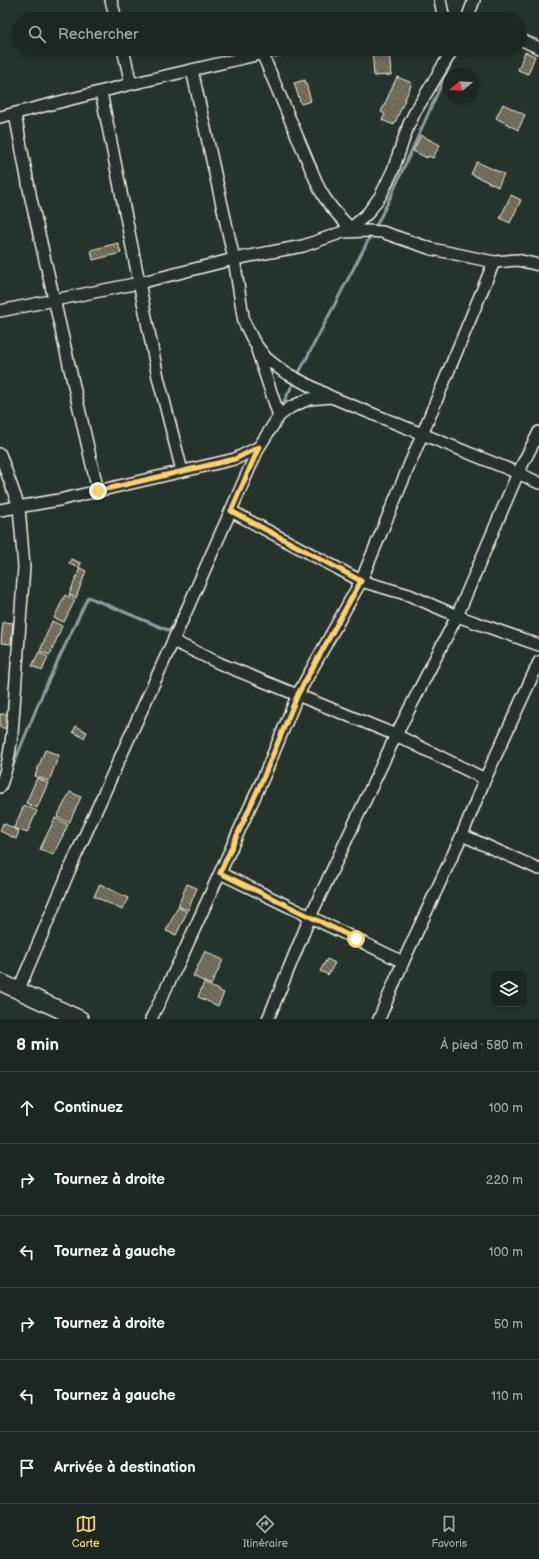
<!DOCTYPE html>
<html lang="fr">
<head>
<meta charset="utf-8">
<style>
	:root { --surface:#1c2622; --page:#29322f; --text:#f1f3f6; --muted:#a0a5a5; --line:#3a4340; --accent:#ffd166 }
	body { margin:0; font-family:"Balsamiq Sans",sans-serif; background:var(--page); color:var(--text) }
	.controls { position:absolute; right:12px; bottom:12px; display:grid; overflow:hidden; border-radius:8px; box-shadow:0 2px 6px #0003 }
	.controls button { width:36px; height:36px; display:grid; place-items:center; padding:0; border:0; border-bottom:1px solid var(--line); background:var(--surface); color:var(--text); font:20px sans-serif }
	.compass { position:absolute; left:443px; top:68px; width:36px; height:36px; border-radius:50%; background:var(--surface); box-shadow:0 2px 6px #0003; rotate:252deg }
	.stop { position:absolute; width:12px; height:12px; margin:-9px; border:3px solid #ffd166; border-radius:50%; background:#fff }
	.stop.end { background:#ffd166; border-color:#fff; box-shadow:0 1px 4px #0008 }
	.list { margin:0; padding:0; list-style:none }
	h2 { display:flex; justify-content:space-between; align-items:center; height:52px; margin:0; padding:0 16px; font-size:17px }
	h2 small { font-size:13px; font-weight:400; color:var(--muted) }
	.list li { display:grid; grid-template-columns:26px 1fr auto; gap:12px; align-items:center; box-sizing:border-box; height:72px; padding:0 16px; border-top:1px solid var(--line) }
	.list b { display:block; font-size:15px; white-space:nowrap }
	.list em { font-size:13px; font-style:normal; color:var(--muted) }
	.icon { flex:none; width:22px; height:22px; fill:none; stroke:currentColor; stroke-width:2; stroke-linecap:round; stroke-linejoin:round }
	.map { position:relative; flex:none; width:539px; height:1019px; overflow:hidden }
	.search { position:absolute; background:var(--surface); box-shadow:0 2px 6px #0003; left:12px; right:12px; top:12px; height:44px; display:flex; align-items:center; gap:10px; box-sizing:border-box; padding:0 14px; border-radius:22px; color:var(--muted); font-size:15px }
	.sheet { height:484px; background:var(--surface) }
	nav { display:flex; justify-content:space-around; align-items:center; box-sizing:border-box; height:56px; border-top:1px solid var(--line); background:var(--surface); font-size:11px; color:var(--muted) }
	nav a { display:grid; justify-items:center; gap:2px }
	nav .on { color:var(--accent) }
	.map>svg:first-child { display:block }
	.lines { fill:none; stroke-linecap:round; stroke-linejoin:round }
	.stream { stroke:#8f9c9f; stroke-width:3 }
	.building { fill:url(#building-back-hatch); stroke:#f4f1e8 }
	.minor-casing { stroke:#f4f1e8; stroke-width:14 }
	.secondary-casing { stroke:#f4f1e8; stroke-width:19 }
	.minor { stroke:#26332d; stroke-width:11 }
	.secondary { stroke:#26332d; stroke-width:16 }
	.route { stroke:#ffd166; stroke-width:5 }
</style>
</head>
<body>
<div class="map">
<svg width="539" height="1019" viewBox="0 0 539 1019">
	<defs>
		<pattern id="building-back-hatch" width="6" height="6" patternUnits="userSpaceOnUse"><rect width="6" height="6" fill="#6e6957"/><path d="M-1 5l2 2M0 0l6 6M5-1l2 2" fill="none" stroke="#837f6f"/></pattern>
	</defs>
	<rect width="100%" height="100%" fill="#26332d"/>
	<filter id="ink" filterUnits="userSpaceOnUse"><feTurbulence type="fractalNoise" baseFrequency=".025" numOctaves="2"/><feDisplacementMap in="SourceGraphic" scale="8" xChannelSelector="R" yChannelSelector="G"/><feConvolveMatrix kernelMatrix="1 2 1 2 8 2 1 2 1" color-interpolation-filters="sRGB"/></filter>
	<g filter="url(#ink)">
		<g class="lines">
			<g class="stream">
				<polyline points="374,230 391,196 452,61"/>
				<polyline points="280,409 371,235"/>
				<polyline points="12,768 44,690 88,597 170,631 183,605"/>
			</g>
		</g>
		<g class="building">
			<polygon points="372,49 389,49 391,75 374,76"/>
			<polygon points="525,52 535,56 528,74 518,70"/>
			<polygon points="397,77 412,83 394,125 382,120 385,114 381,112"/>
			<polygon points="305,80 311,101 301,104 294,83"/>
			<polygon points="503,104 525,115 518,130 496,118"/>
			<polygon points="421,135 440,145 433,158 428,156 427,158 413,151"/>
			<polygon points="477,162 504,174 498,187 471,174"/>
			<polygon points="511,195 521,200 510,223 500,218"/>
			<polygon points="118,243 121,253 93,260 91,250"/>
			<polygon points="71,559 81,563 79,568 69,564"/>
			<polygon points="80,568 86,571 76,598 69,595"/>
			<polygon points="65,595 75,600 64,622 54,618"/>
			<polygon points="52,621 62,626 50,655 40,651"/>
			<polygon points="3,622 13,623 11,644 1,643"/>
			<polygon points="39,652 48,657 42,671 32,666"/>
			<polygon points="0,714 10,714 9,728 0,728"/>
			<polygon points="76,726 87,732 84,738 73,732"/>
			<polygon points="45,750 59,755 49,781 35,776"/>
			<polygon points="37,778 48,783 37,808 26,803"/>
			<polygon points="70,792 81,797 69,823 57,817"/>
			<polygon points="24,805 37,811 27,833 14,828"/>
			<polygon points="55,818 68,825 53,855 40,849"/>
			<polygon points="3,823 19,831 16,839 0,831"/>
			<polygon points="100,884 128,898 122,910 94,896"/>
			<polygon points="187,884 197,888 188,910 178,906"/>
			<polygon points="178,907 187,912 176,935 166,931"/>
			<polygon points="205,951 223,960 211,985 193,976"/>
			<polygon points="327,959 335,963 328,975 320,971"/>
			<polygon points="204,983 224,993 218,1006 198,997"/>
		</g>
		<g class="lines">
			<g class="minor-casing">
				<g id="minor">
					<polyline points="111,0 116,19"/>
					<polyline points="440,0 444,19"/>
					<polyline points="467,19 474,0"/>
					<polyline points="520,39 539,48"/>
					<polyline points="123,49 131,84"/>
					<path d="M262,53L319,188C327,204 338,215 350,228"/>
					<polyline points="192,70 234,259 244,322 254,342 266,358 284,372 331,397 518,473 539,483"/>
					<polyline points="101,92 158,377 182,471"/>
					<polyline points="15,114 31,199 98,491"/>
					<polyline points="0,117 131,84 282,49"/>
					<polyline points="343,232 367,231 382,232 432,249 494,262 517,260 539,265"/>
					<polyline points="0,311 139,283 234,259 303,246 343,232 356,224 368,213 381,195 393,170 409,124 415,112 453,49"/>
					<polyline points="257,350 279,416"/>
					<path d="M0,454L19,507L24,567L12,734C10,752 7,770 0,787"/>
					<polyline points="0,510 59,500 235,459 259,447 279,416 291,407 309,399 331,397"/>
					<polyline points="231,511 361,581 409,595 457,616 539,645"/>
					<polyline points="173,641 221,664 396,735 485,779"/>
					<polyline points="462,835 539,869"/>
					<polyline points="220,873 403,962"/>
					<polyline points="18,991 76,855 173,641 259,447"/>
					<polyline points="151,1019 183,954 264,776 298,694 361,581 494,262"/>
					<polyline points="268,1019 310,917 396,735 457,616 518,473 539,432"/>
					<polyline points="379,1019 403,962 462,835 485,779 539,662"/>
				</g>
			</g>
			<g class="secondary-casing">
				<polyline id="secondary" points="0,982 80,1019"/>
			</g>
			<use href="#minor" class="minor"/>
			<use href="#secondary" class="secondary"/>
		</g>
	</g>
	<g class="lines" filter="url(#ink)">
		<polyline class="route" points="98,491 235,459 259,447 231,511 361,581 298,694 264,776 220,873 356,939"/>
	</g>
</svg>
<div class="controls">
<button><svg class="icon" aria-label="layers" viewBox="0 0 24 24"><path d="M12 4l9 5-9 5-9-5zM3 14l9 5 9-5"/></svg></button>
</div>
<svg class="compass" viewBox="-18 -18 36 36"><path d="M0-13l5 13h-10z" fill="#e53935"/><path d="M0 13l5-13h-10z" fill="#a0a5a5"/></svg>
<div class="stop" style="left:356px;top:939px"></div>
<div class="stop end" style="left:98px;top:491px"></div>
<div class="search"><svg class="icon" aria-label="search" viewBox="0 0 24 24"><circle cx="10" cy="10" r="6"/><path d="M15 15l6 6"/></svg>Rechercher</div>
</div>
<section class="sheet">
<h2>8 min<small>À pied · 580 m</small></h2>
<ul class="list">
<li><svg class="icon" aria-label="ahead" viewBox="0 0 24 24"><path d="M12 20V5M6 11l6-6 6 6"/></svg><div><b>Continuez</b></div><em>100 m</em></li>
<li><svg class="icon" aria-label="right" viewBox="0 0 24 24"><path d="M7 20v-9h11M14 6l5 5-5 5"/></svg><div><b>Tournez à droite</b></div><em>220 m</em></li>
<li><svg class="icon" aria-label="left" viewBox="0 0 24 24"><path d="M17 20v-9H6M10 6l-5 5 5 5"/></svg><div><b>Tournez à gauche</b></div><em>100 m</em></li>
<li><svg class="icon" aria-label="right" viewBox="0 0 24 24"><path d="M7 20v-9h11M14 6l5 5-5 5"/></svg><div><b>Tournez à droite</b></div><em>50 m</em></li>
<li><svg class="icon" aria-label="left" viewBox="0 0 24 24"><path d="M17 20v-9H6M10 6l-5 5 5 5"/></svg><div><b>Tournez à gauche</b></div><em>110 m</em></li>
<li><svg class="icon" aria-label="arrive" viewBox="0 0 24 24"><path d="M6 21V4h12l-3 4 3 4H6"/></svg><div><b>Arrivée à destination</b></div></li>
</ul>
</section>
<nav>
<a class="on"><svg class="icon" aria-label="map" viewBox="0 0 24 24"><path d="M3 6l6-2 6 2 6-2v14l-6 2-6-2-6 2zM9 4v14M15 6v14"/></svg>Carte</a>
<a><svg class="icon" aria-label="directions" viewBox="0 0 24 24"><path d="M12 3l9 9-9 9-9-9zM9 14v-3h6M13 9l2 2-2 2"/></svg>Itinéraire</a>
<a><svg class="icon" aria-label="saved" viewBox="0 0 24 24"><path d="M7 4h10v16l-5-4-5 4z"/></svg>Favoris</a>
</nav>
</body>
</html>
